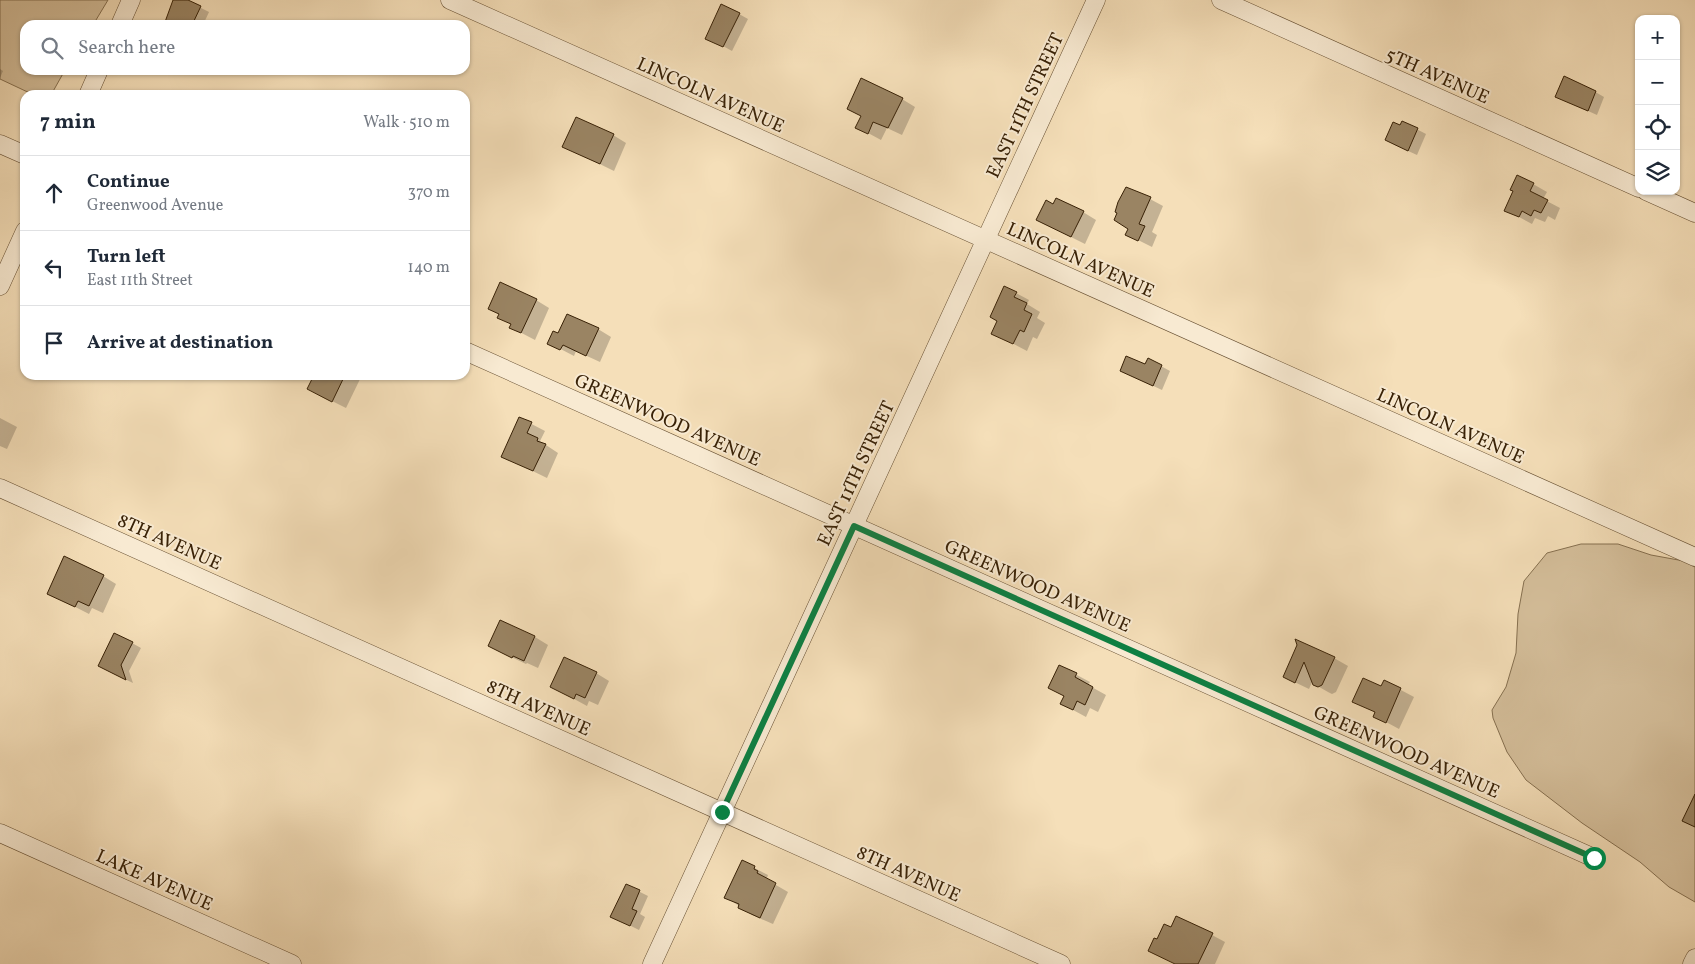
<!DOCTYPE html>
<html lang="en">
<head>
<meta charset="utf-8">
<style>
	:root { --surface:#fff; --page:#f2f2f3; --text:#1f2937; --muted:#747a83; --line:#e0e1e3 }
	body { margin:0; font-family:Vollkorn,serif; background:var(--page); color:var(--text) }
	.controls { position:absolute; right:15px; top:15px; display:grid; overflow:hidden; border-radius:10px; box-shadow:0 1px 4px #0004 }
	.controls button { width:45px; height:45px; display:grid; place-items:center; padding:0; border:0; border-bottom:1px solid var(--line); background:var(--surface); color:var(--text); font:25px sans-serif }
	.stop { position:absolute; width:15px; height:15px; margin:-11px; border:4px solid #0b8043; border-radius:50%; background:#fff }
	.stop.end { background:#0b8043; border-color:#fff; box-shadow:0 1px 5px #0008 }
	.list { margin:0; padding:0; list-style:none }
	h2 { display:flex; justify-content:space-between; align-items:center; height:65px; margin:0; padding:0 20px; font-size:21px }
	h2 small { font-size:16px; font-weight:400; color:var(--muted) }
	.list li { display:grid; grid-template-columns:32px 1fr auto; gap:15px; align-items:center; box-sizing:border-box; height:75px; padding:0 20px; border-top:1px solid var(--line) }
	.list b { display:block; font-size:19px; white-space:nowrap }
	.list p { margin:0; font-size:16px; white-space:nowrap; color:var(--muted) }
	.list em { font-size:16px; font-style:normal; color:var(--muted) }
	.icon { flex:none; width:28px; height:28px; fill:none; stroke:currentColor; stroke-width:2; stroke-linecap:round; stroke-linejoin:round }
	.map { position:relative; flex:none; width:1695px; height:964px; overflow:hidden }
	.search { position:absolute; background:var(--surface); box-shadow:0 1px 4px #0004; left:20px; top:20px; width:450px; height:55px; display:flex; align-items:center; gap:12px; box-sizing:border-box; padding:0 18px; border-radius:15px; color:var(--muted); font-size:19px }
	.panel { position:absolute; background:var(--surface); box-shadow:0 1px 4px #0004; left:20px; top:90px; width:450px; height:290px; border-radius:15px }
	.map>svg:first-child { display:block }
	.green { fill:#d5bf9b; stroke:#867050 }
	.shadow { fill:#0003 }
	.building { fill:#9a8463; stroke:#382106 }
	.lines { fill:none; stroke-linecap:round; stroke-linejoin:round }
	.minor-casing { stroke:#675033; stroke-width:19 }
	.minor { stroke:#f8ead2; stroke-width:18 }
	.route { stroke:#0b8043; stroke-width:6 }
	.labels { text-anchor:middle; stroke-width:4; stroke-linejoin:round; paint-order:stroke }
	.street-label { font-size:19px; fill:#382106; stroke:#f8ead2 }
</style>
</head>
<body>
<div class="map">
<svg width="1695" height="964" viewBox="0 0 1695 964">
	<rect width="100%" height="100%" fill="#f5dfb9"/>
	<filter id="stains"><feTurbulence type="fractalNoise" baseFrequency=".004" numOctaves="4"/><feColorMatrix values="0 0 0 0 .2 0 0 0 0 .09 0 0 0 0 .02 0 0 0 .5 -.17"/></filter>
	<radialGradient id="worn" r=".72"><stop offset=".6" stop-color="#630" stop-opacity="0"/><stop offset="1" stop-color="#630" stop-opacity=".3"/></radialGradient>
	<g class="green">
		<polygon points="0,0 108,0 93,25 25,25 25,70 65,70 51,95 34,95 0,79"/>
		<polygon points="1581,544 1618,544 1651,555 1684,561 1695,567 1695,902 1669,887 1640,862 1582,823 1526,780 1507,752 1493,718 1492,710 1506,687 1516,653 1518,614 1524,581 1547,553"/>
	</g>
	<g class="shadow">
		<polygon points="174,0 185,0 209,12 203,25 173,25"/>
		<polygon points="739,14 748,19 732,51 714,41"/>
		<polygon points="0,69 3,71 0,78"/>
		<polygon points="1585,86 1604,97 1597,115 1557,97"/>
		<polygon points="902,99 915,107 902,135 887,128 881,140 857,127"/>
		<polygon points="1403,122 1426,134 1417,155 1395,145"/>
		<polygon points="613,135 626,143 614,171 563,146"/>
		<polygon points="1533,184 1547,192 1543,199 1560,208 1555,220 1548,216 1545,222 1535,218 1532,224 1506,210 1515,191"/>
		<polygon points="1150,199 1163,206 1152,232 1157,235 1152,247 1126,234 1129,228 1119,213"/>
		<polygon points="1053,205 1083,212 1096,220 1085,244 1037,220"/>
		<polygon points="1016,293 1029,300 1027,304 1040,312 1037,318 1045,323 1037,339 1033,337 1027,351 993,333"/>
		<polygon points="536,300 549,308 535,340 510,327 512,325 499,317 500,315 489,309"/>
		<polygon points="598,329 611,337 600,362 576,351 574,356 549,343 559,335"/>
		<polygon points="1148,359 1170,371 1162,390 1130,375 1145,366"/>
		<polygon points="316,375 362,375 346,408 322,396"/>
		<polygon points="0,418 17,427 7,449 0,446"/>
		<polygon points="520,418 545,431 540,441 558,453 547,478 502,456"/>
		<polygon points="103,576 116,584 103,613 92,608 89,614 48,593"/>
		<polygon points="500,622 535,637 548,645 538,668 527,663 526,664 503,653"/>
		<polygon points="132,643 141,648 129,671 133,683 108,671"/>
		<polygon points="1299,645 1334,658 1348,666 1336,692 1332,694 1328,692 1314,684 1313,680 1309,689 1284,677"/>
		<polygon points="1060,666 1090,682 1088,685 1106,695 1098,712 1090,708 1086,717 1062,704 1065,697"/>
		<polygon points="596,673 609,681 598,705 589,701 587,706 565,694"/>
		<polygon points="1384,681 1414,697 1399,729 1375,716 1376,713 1354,701 1382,688"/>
		<polygon points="743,862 768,875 767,878 770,880 769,881 788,892 773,924 752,915 726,897"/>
		<polygon points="626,885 648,896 640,914 645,917 639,930 621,921"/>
		<polygon points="1212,935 1225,942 1215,964 1175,964 1157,941"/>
	</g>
	<g class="building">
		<polygon points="173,0 188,0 201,6 192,25 172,25 165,22"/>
		<polygon points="721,4 740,13 723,47 705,39"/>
		<polygon points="1564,76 1596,91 1588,111 1555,97"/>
		<polygon points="861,78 903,98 888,128 873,122 868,134 855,128 861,116 847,109"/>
		<polygon points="576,117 614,134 600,164 562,147"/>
		<polygon points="1402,121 1418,128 1408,151 1385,140 1393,122 1400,125"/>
		<polygon points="1517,175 1534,183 1530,191 1548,200 1541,213 1534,210 1531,216 1522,211 1519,217 1504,211 1513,191 1510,190"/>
		<polygon points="1126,187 1151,197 1139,224 1145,226 1138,241 1125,235 1128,229 1114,220 1117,213 1115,212 1118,202"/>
		<polygon points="1056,198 1084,211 1071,237 1036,220 1046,200 1053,204"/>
		<polygon points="500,282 537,299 521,333 509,328 511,324 497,318 499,314 488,309"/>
		<polygon points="1004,286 1017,292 1014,297 1027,303 1024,310 1032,314 1024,332 1020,330 1013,344 991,334 997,321 990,317"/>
		<polygon points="567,314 599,328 586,356 563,345 560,350 547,344 553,331 558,333"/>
		<polygon points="1126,356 1145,364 1148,358 1162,365 1153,386 1120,371"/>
		<polygon points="314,375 345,375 332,402 307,389"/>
		<polygon points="519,417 532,422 527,433 538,438 537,441 546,444 533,471 501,457"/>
		<polygon points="64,556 104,575 89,606 78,601 75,607 47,594"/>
		<polygon points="500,620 535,636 524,661 513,656 512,658 488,646"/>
		<polygon points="114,633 133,642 121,665 126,680 98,666"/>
		<polygon points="1295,639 1335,657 1322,685 1318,687 1313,685 1304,662 1295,683 1283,677 1297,645"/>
		<polygon points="564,657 597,672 585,698 576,694 574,699 550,687"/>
		<polygon points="1059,665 1077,673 1075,677 1093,687 1085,705 1077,701 1073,710 1060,704 1064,696 1048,688"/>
		<polygon points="1363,678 1381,686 1384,680 1401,688 1386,723 1373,717 1375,712 1352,702"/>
		<polygon points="1695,794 1695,827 1682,821"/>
		<polygon points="742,860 755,866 754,869 758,871 757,873 776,883 760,918 738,908 739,904 724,898"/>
		<polygon points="626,884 640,890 632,909 637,911 630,926 610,917"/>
		<polygon points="1176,916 1213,933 1198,964 1175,964 1148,951 1154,938 1157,939 1164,924 1171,927"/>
	</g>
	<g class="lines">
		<g class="minor-casing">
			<g id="minor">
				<polyline points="450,0 1695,557"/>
				<polyline points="1221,0 1639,188"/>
				<polyline points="120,25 131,0"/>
				<polyline points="88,95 99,70"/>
				<polyline points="0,144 25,155"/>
				<polyline points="1646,191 1695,213"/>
				<polyline points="0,286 25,231"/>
				<polyline points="465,351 1594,858"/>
				<polyline points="0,488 1061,964"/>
				<polyline points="0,833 292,964"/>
				<polyline points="652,964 1096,0"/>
				<polyline points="1692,964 1695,958"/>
			</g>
		</g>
		<use href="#minor" class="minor"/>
	</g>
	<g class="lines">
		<polyline class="route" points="722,812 854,526 1594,858"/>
	</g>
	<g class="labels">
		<g class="street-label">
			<text transform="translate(1438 75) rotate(24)" y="7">5TH AVENUE</text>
			<text transform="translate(711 94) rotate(24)" y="7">LINCOLN AVENUE</text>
			<text transform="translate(1024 105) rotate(-65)" y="7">EAST 11TH STREET</text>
			<text transform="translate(1081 259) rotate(24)" y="7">LINCOLN AVENUE</text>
			<text transform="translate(668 419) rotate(24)" y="7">GREENWOOD AVENUE</text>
			<text transform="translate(1451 425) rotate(24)" y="7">LINCOLN AVENUE</text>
			<text transform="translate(855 473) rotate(-65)" y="7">EAST 11TH STREET</text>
			<text transform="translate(170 541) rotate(24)" y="7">8TH AVENUE</text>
			<text transform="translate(1038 585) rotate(24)" y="7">GREENWOOD AVENUE</text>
			<text transform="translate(539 707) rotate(24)" y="7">8TH AVENUE</text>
			<text transform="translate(1407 751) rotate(24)" y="7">GREENWOOD AVENUE</text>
			<text transform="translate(909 873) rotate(24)" y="7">8TH AVENUE</text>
			<text transform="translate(155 879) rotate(24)" y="7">LAKE AVENUE</text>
		</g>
	</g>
	<rect width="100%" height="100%" filter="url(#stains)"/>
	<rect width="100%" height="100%" fill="url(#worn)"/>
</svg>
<div class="controls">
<button>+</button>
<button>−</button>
<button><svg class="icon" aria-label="locate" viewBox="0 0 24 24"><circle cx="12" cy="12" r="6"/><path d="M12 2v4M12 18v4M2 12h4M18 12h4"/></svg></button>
<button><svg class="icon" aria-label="layers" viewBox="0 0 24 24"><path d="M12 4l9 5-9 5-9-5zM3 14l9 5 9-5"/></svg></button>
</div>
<div class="stop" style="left:1594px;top:858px"></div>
<div class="stop end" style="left:722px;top:812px"></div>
<div class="search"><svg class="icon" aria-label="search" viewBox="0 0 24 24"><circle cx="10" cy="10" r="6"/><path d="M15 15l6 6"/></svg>Search here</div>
<section class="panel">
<h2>7 min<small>Walk · 510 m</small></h2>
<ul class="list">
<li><svg class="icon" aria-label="ahead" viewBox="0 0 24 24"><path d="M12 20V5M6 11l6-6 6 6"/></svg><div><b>Continue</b><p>Greenwood Avenue</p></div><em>370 m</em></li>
<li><svg class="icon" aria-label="left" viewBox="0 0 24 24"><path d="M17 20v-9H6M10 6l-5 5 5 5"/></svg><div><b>Turn left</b><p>East 11th Street</p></div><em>140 m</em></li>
<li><svg class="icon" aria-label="arrive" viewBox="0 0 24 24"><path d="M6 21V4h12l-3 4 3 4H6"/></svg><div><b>Arrive at destination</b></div></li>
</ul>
</section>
</div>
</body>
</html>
